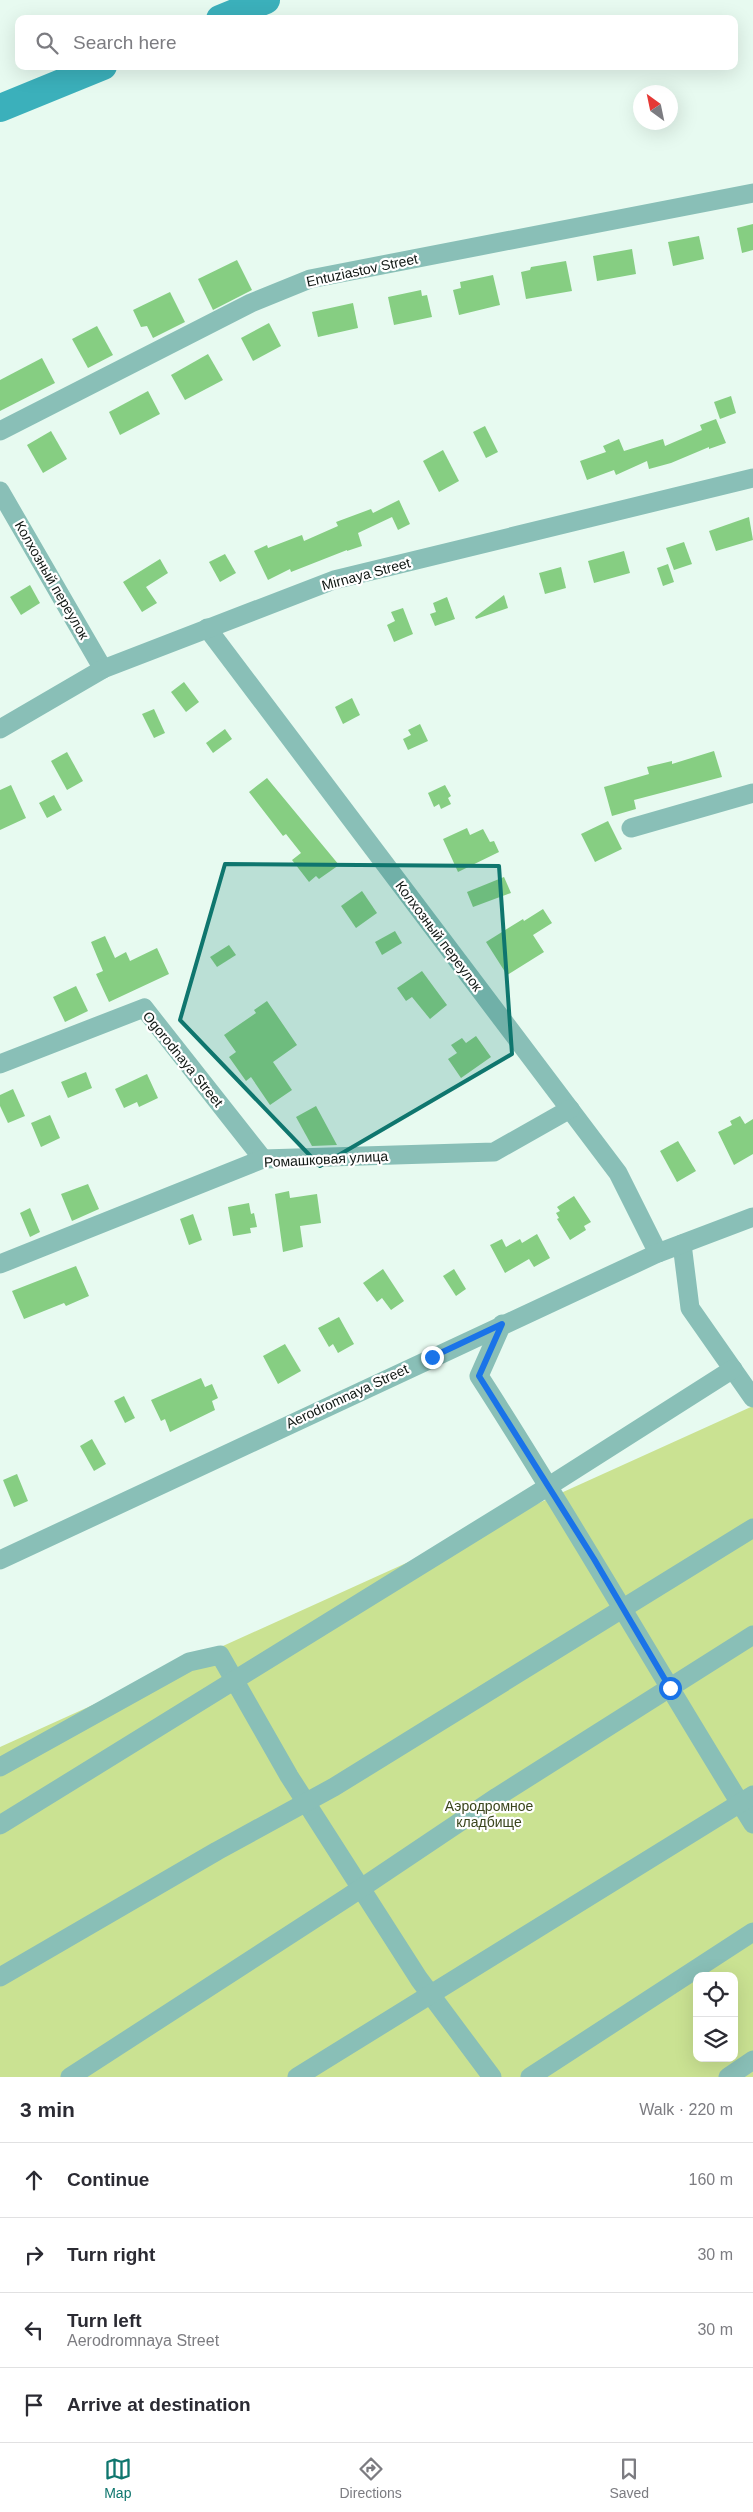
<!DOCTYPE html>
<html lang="en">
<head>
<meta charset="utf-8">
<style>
	:root { --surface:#fff; --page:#f2f2f3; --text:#2b2b33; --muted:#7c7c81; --line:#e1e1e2; --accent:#0f766e }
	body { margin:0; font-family:Arial,sans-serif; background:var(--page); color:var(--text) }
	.controls { position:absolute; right:15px; bottom:15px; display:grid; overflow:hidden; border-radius:10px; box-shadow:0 5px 20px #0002 }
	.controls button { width:45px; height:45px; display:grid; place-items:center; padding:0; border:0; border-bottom:1px solid var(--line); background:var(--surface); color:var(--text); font:25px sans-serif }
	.compass { position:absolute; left:633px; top:85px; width:45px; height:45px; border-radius:50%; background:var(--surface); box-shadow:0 5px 20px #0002; rotate:327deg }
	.stop { position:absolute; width:15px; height:15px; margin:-11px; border:4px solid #1a73e8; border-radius:50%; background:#fff }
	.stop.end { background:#1a73e8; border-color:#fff; box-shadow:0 1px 5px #0008 }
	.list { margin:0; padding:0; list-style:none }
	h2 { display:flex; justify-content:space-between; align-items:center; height:65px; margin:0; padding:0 20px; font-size:21px }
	h2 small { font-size:16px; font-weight:400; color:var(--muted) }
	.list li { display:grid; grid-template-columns:32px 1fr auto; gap:15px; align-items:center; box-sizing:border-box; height:75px; padding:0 20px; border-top:1px solid var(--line) }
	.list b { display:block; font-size:19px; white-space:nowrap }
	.list p { margin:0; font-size:16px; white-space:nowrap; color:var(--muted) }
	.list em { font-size:16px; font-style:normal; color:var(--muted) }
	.icon { flex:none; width:28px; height:28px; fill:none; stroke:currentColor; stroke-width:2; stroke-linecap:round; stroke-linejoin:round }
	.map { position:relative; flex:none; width:753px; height:2077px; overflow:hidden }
	.search { position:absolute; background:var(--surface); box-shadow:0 5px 20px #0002; left:15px; right:15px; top:15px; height:55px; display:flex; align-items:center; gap:12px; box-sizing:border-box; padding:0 18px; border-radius:10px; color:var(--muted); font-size:19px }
	.sheet { height:365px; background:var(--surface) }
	nav { display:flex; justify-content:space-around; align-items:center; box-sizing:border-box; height:70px; border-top:1px solid var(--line); background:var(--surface); font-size:14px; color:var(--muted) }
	nav a { display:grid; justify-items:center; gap:2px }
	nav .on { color:var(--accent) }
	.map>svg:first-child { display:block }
	.green { fill:#cae292; fill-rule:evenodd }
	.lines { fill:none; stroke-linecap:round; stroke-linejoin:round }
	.river { stroke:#3bb0bb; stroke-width:28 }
	.building { fill:#86ce82 }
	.minor { stroke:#89bfb7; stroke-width:19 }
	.route { stroke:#1a73e8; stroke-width:6 }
	.marked { fill:#0f766e; fill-opacity:0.2; stroke:#0f766e; stroke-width:4; stroke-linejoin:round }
	.labels { text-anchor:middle; stroke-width:4.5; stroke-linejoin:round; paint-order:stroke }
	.street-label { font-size:14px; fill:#111814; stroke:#fff }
	.park-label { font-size:14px; fill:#3a451c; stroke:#fff }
</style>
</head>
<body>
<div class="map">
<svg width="753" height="2077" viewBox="0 0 753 2077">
	<rect width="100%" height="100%" fill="#e7faf0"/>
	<path class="green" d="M753,1406V2077H0V1747ZM697,1976H734V2058H697Z"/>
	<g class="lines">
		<g class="river">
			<polyline points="220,19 266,0"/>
			<polyline points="0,108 103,66"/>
		</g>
	</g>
	<g class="building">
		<polygon points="753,224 753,250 742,253 737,228"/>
		<polygon points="699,236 704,259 673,266 668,242"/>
		<polygon points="632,249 636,274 597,281 593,256"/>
		<polygon points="237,260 252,290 213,310 198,279"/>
		<polygon points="566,261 572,291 526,299 521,272 530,270 531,267"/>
		<polygon points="493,275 500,305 459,315 453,290 461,288 460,282"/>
		<polygon points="421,290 422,296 427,295 432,317 394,325 388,297"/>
		<polygon points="170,292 185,322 153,338 147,326 141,327 133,310"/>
		<polygon points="353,303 358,328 318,337 312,312"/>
		<polygon points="269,323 281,346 253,361 241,338"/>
		<polygon points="97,326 113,355 88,368 72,339"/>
		<polygon points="208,354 223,380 185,400 171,375"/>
		<polygon points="42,358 55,383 0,411 0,380"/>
		<polygon points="148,391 160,414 120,435 109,412"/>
		<polygon points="731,396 736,413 720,419 714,402"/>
		<polygon points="716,419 726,443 709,449 709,447 671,463 649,469 647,461 616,475 614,470 587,480 580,461 606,452 603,446 619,439 624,451 663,439 665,446 702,430 700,425"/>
		<polygon points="485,426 498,452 486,458 473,432"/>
		<polygon points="51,431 67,459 43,473 27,445"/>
		<polygon points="443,450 459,481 439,492 423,461"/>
		<polygon points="399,500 410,524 398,530 392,517 358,533 362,546 347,551 347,550 291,572 290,569 268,580 254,551 267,545 268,548 302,535 304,541 338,526 336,522 371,509 373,513"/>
		<polygon points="749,517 753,540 716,551 709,531"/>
		<polygon points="684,542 692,564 674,570 666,548"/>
		<polygon points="624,551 630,573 594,583 588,561"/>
		<polygon points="225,554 236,573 220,582 209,562"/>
		<polygon points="160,559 168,573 146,587 157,603 142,612 123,582"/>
		<polygon points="668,564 674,582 663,586 657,568"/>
		<polygon points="561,567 566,588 545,594 539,573"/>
		<polygon points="30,585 40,603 21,615 10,597"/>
		<polygon points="504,595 508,608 476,619 475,617"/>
		<polygon points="447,597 455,619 435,626 430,614 436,612 433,603"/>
		<polygon points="403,608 413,634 394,642 387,625 395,621 391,612"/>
		<polygon points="184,682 199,702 186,712 171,692"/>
		<polygon points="352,698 360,715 343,724 335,707"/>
		<polygon points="154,709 165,733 154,738 142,714"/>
		<polygon points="420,724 428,741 408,750 403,739 411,735 408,730"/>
		<polygon points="225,729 232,739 213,753 206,743"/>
		<polygon points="714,751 722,777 634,800 636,809 612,816 604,787 649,774 647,767 672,761 672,764"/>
		<polygon points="67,752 83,781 67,790 51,761"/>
		<polygon points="267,778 339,865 319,879 316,876 309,882 292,860 301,853 286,834 283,836 249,792"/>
		<polygon points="11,785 26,818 0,830 0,790"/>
		<polygon points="445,785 451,796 448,798 451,804 441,809 439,804 434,807 428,793"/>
		<polygon points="54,795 62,810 47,818 39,803"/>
		<polygon points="608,821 622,849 595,862 581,834"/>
		<polygon points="467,828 470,835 483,829 490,842 494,841 499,852 458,872 443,839"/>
		<polygon points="504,877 511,893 473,907 467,892"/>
		<polygon points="362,891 377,913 356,928 341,906"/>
		<polygon points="543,909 552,923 533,935 544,952 507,975 486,942 523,919 524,921"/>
		<polygon points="395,931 402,943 382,955 375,942"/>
		<polygon points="105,936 115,958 126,952 130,961 157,948 169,974 109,1002 96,974 103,971 91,942"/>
		<polygon points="229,945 236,955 217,967 210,957"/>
		<polygon points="422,971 447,1005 430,1019 412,997 406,1001 397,988"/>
		<polygon points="76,986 88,1011 65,1022 53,997"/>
		<polygon points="267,1001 297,1045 273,1062 292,1090 270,1105 251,1077 246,1081 229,1057 236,1052 224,1035 256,1013 254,1010"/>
		<polygon points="476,1036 491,1057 461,1078 448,1059 457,1053 451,1045 462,1038 466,1043"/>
		<polygon points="86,1072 92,1088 68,1098 61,1082"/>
		<polygon points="147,1074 158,1098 139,1107 137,1102 124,1108 115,1089"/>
		<polygon points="13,1089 25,1116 8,1123 0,1106 0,1095"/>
		<polygon points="316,1106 337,1145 312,1146 296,1117"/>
		<polygon points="50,1115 60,1138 41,1147 31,1123"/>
		<polygon points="740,1116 745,1124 753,1119 753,1154 734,1165 718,1132 732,1125 730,1121"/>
		<polygon points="678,1141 696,1171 677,1182 660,1151"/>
		<polygon points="88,1184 99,1209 72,1221 61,1194"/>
		<polygon points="289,1191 290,1198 317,1194 321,1223 300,1226 303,1247 283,1252 275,1194"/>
		<polygon points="574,1196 591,1222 584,1226 586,1230 570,1240 557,1219 559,1218 556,1213 560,1211 557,1207"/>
		<polygon points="249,1203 251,1214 254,1213 257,1227 250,1228 251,1233 233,1236 228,1207"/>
		<polygon points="30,1208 40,1232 30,1237 20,1213"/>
		<polygon points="193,1214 202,1240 189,1245 180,1219"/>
		<polygon points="537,1234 550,1258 534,1267 529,1259 505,1273 490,1245 502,1239 506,1247 520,1239 522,1243"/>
		<polygon points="76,1266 89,1296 66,1306 64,1303 24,1319 12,1291"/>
		<polygon points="383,1269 404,1301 391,1310 382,1298 377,1302 363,1283"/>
		<polygon points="454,1269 466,1289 456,1296 443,1276"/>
		<polygon points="339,1317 354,1344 338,1353 333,1344 329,1347 318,1328"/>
		<polygon points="285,1344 301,1371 278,1384 263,1356"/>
		<polygon points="201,1378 205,1387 212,1384 218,1398 212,1401 215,1410 170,1432 165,1419 161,1421 151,1400"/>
		<polygon points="124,1396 135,1418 125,1423 114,1401"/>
		<polygon points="92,1439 106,1464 94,1471 80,1446"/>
		<polygon points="17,1474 28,1501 14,1507 3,1480"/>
	</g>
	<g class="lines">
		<g class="minor">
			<polyline points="0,431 251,303 310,279 753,193"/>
			<polyline points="0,491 103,669"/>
			<polyline points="207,628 618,1173 658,1253"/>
			<polyline points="0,729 103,669 334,580 753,478"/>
			<polyline points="631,828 753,793"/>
			<polyline points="0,1064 144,1008 263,1159"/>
			<polyline points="682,1244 690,1308 753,1398"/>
			<polyline points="0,1264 263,1159 494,1152 570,1109"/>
			<path d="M502,1324L479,1376C574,1523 660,1675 753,1824"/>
			<polyline points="0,1560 658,1253 753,1217"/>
			<polyline points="0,1767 189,1662 220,1655 289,1776 419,1979 492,2077"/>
			<polyline points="0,1825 549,1486 733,1369"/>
			<polyline points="0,1977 217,1851 334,1787 753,1528"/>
			<polyline points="70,2077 348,1897 497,1797 753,1635"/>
			<polyline points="297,2077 753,1795"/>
			<polyline points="530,2077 753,1932"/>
			<polyline points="728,2077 753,2060"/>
		</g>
	</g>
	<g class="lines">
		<polyline class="route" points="432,1357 502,1324 479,1376 594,1559 670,1688"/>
	</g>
	<path class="marked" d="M225,864L499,866L512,1054L320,1166L180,1020Z"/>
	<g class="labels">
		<g class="street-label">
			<text transform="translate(362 270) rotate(-12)" y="5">Entuziastov Street</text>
			<text transform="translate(366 574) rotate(-15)" y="5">Mirnaya Street</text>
			<text transform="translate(52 580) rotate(60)" y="5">Колхозный переулок</text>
			<text transform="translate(439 936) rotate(53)" y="5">Колхозный переулок</text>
			<text transform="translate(183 1059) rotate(51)" y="5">Ogorodnaya Street</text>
			<text transform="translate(326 1159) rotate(-3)" y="5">Ромашковая улица</text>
			<text transform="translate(347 1396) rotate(-25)" y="5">Aerodromnaya Street</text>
		</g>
		<g class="park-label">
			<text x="489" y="1811">Аэродромное<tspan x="489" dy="16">кладбище</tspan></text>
		</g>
	</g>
</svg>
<div class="controls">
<button><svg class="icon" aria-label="locate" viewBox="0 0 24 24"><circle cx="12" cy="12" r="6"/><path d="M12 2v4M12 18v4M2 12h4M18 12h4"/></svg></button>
<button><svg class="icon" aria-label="layers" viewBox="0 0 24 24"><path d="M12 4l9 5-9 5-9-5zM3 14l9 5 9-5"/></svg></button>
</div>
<svg class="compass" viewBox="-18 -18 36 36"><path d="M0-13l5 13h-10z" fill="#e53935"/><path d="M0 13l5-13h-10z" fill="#7c7c81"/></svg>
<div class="stop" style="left:670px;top:1688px"></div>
<div class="stop end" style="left:432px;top:1357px"></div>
<div class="search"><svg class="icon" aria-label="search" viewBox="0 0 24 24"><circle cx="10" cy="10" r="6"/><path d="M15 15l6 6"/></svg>Search here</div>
</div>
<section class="sheet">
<h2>3 min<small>Walk · 220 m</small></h2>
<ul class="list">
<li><svg class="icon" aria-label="ahead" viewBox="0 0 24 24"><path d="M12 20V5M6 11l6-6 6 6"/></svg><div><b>Continue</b></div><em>160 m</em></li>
<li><svg class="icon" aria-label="right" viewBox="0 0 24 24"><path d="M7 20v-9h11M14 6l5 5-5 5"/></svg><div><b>Turn right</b></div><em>30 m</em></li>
<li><svg class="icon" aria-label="left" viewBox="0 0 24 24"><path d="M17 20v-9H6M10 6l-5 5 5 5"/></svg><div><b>Turn left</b><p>Aerodromnaya Street</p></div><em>30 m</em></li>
<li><svg class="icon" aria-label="arrive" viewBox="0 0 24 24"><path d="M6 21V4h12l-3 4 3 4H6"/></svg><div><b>Arrive at destination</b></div></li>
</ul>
</section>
<nav>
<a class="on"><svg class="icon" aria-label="map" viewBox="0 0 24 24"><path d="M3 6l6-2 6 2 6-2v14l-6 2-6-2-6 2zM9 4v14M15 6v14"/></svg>Map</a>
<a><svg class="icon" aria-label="directions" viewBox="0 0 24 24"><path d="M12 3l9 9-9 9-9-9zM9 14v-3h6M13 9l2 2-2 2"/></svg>Directions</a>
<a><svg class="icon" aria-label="saved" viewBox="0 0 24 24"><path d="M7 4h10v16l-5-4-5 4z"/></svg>Saved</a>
</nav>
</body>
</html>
